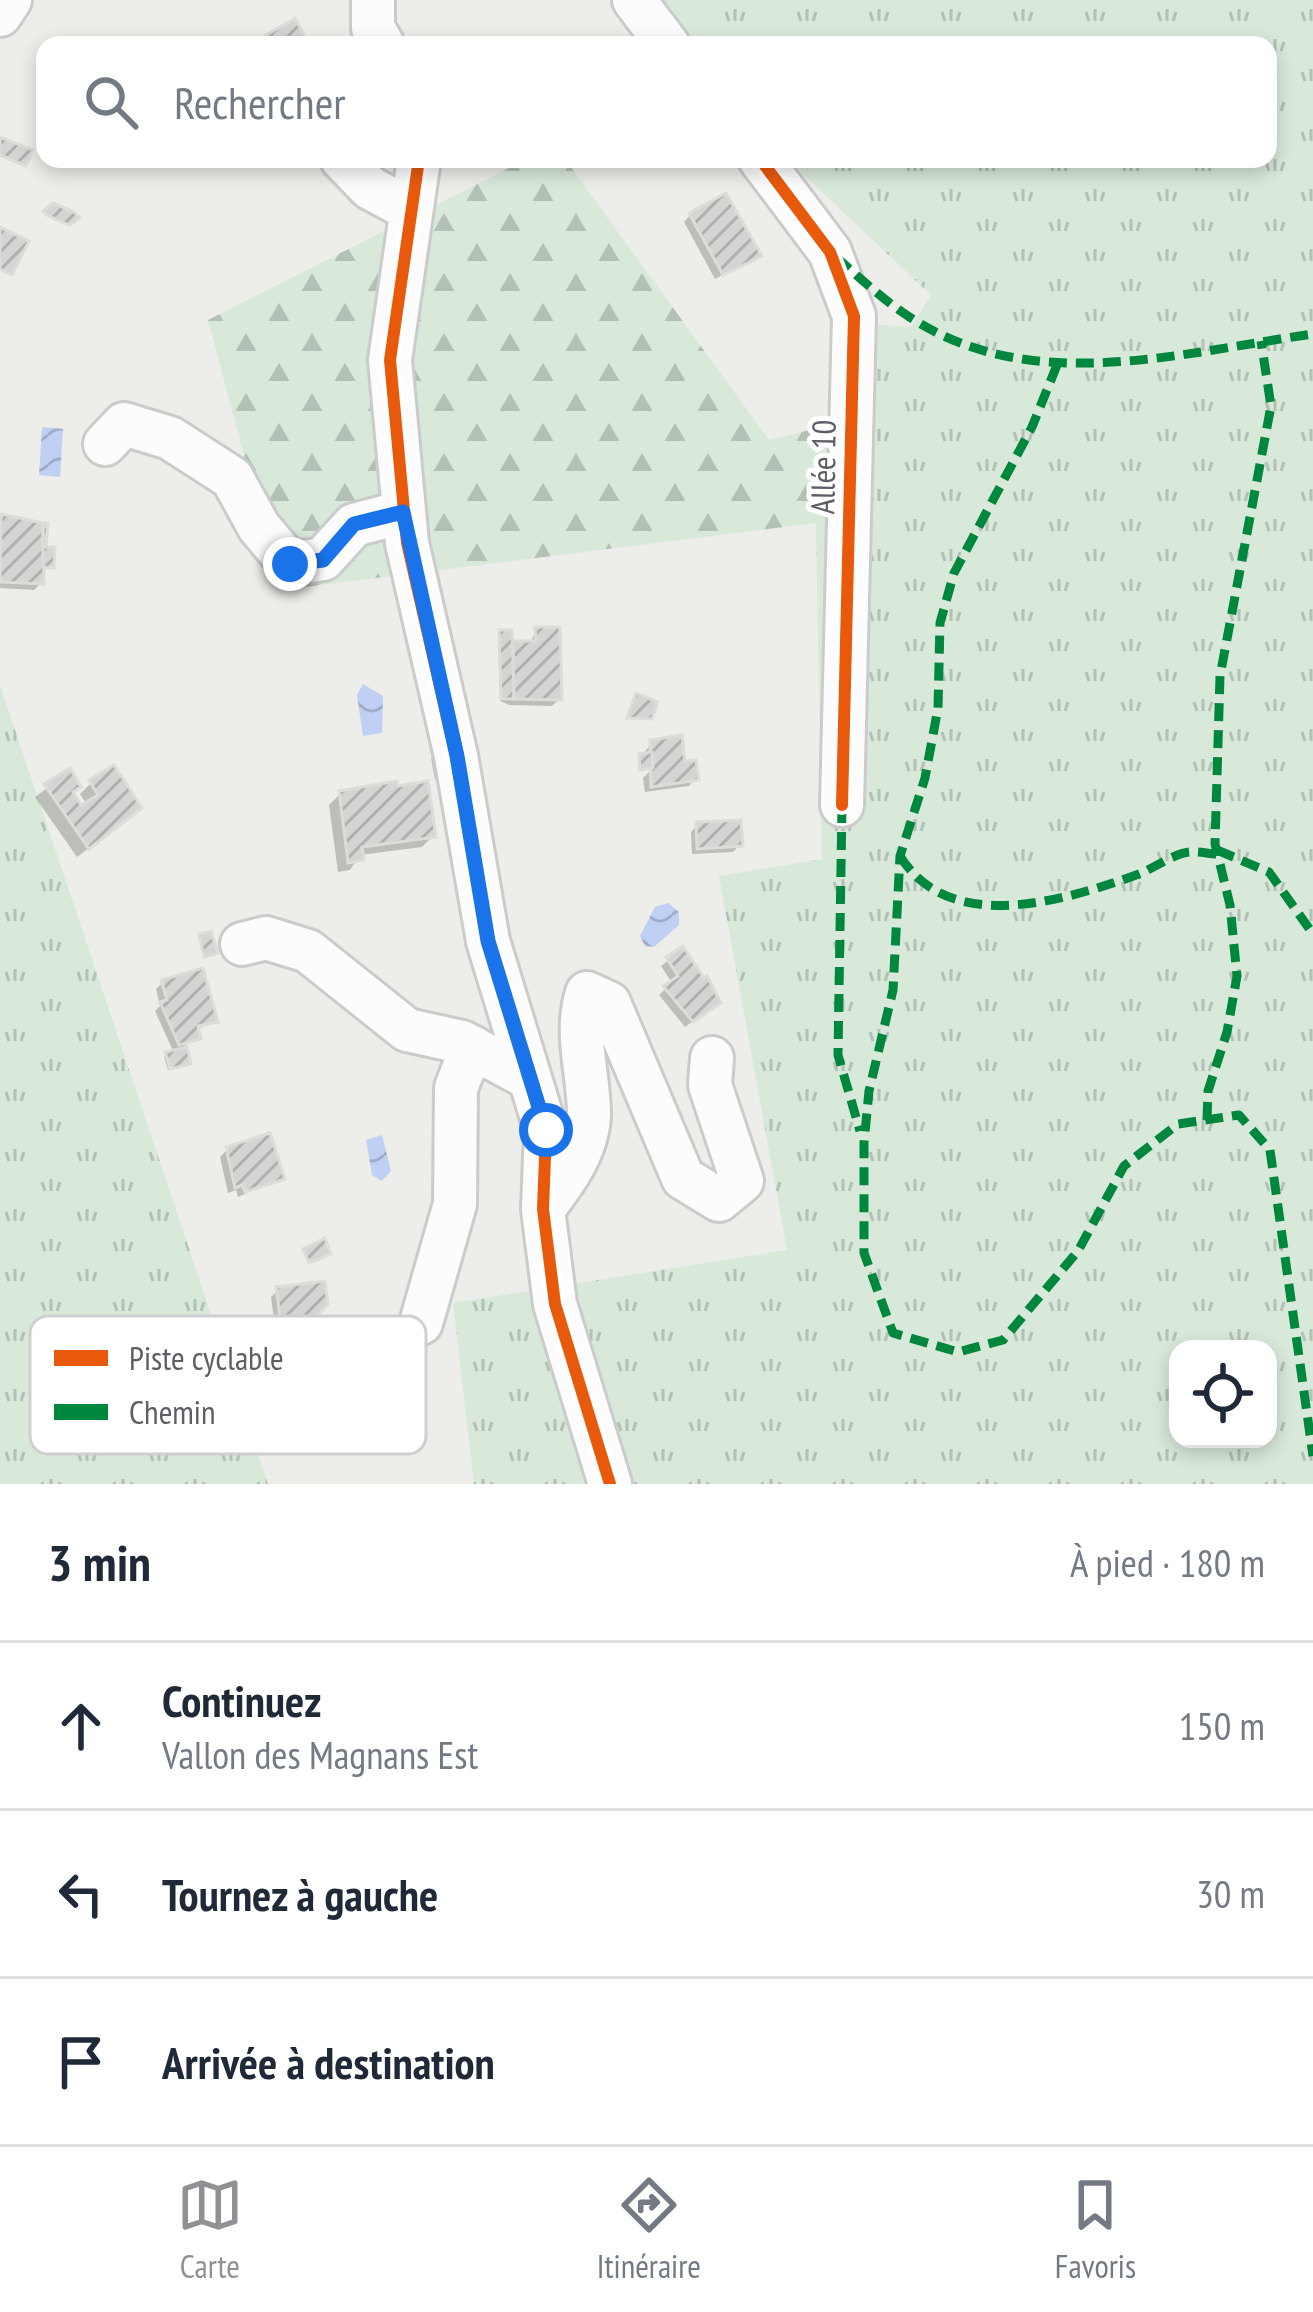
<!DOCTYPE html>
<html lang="fr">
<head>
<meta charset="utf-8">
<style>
	:root { --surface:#fff; --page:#f6f6f7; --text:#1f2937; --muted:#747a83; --line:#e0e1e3; --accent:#909194 }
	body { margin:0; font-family:"PT Sans Narrow",sans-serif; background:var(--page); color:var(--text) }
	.controls { position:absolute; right:36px; bottom:36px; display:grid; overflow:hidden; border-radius:24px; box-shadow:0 6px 18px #0003 }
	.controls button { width:108px; height:108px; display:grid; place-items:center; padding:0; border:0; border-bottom:3px solid var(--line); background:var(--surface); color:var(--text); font:60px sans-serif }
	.stop { position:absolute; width:36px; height:36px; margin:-27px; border:9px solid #1a73e8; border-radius:50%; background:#fff }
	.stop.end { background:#1a73e8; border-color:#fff; box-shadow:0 3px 12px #0008 }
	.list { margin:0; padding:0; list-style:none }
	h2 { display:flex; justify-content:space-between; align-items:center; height:156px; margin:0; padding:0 48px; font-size:51px }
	h2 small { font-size:39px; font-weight:400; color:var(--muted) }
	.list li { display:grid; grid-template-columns:78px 1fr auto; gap:36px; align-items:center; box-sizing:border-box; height:168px; padding:0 48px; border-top:3px solid var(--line) }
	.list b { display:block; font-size:45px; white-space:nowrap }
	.list p { margin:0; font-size:39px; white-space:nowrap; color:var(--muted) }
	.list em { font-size:39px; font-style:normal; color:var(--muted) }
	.icon { flex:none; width:66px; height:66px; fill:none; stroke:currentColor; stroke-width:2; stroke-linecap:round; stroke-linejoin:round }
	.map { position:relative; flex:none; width:1313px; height:1484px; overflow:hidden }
	.search { position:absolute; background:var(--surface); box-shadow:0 6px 18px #0003; left:36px; right:36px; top:36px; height:132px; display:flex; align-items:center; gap:30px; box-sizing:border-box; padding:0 42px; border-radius:24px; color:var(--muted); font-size:45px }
	.sheet { height:660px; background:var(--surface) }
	nav { display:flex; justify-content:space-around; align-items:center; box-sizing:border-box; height:168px; border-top:3px solid var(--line); background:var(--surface); font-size:33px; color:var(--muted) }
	nav a { display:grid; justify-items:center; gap:6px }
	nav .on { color:var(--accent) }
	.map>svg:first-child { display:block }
	.grass { fill:url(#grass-tufts); fill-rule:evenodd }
	.forest { fill:url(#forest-firs) }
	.water { fill:url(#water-waves) }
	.shadow { fill:#0003 }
	.building { fill:url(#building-hatch); stroke:#dcdcd8; stroke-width:3 }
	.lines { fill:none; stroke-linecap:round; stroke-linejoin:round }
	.minor-casing { stroke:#cbcbcb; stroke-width:48 }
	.minor { stroke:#fcfcfc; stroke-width:42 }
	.quiet { stroke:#00873e; stroke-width:9; stroke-dasharray:18 9; stroke-linecap:butt }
	.cycleway-casing { stroke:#fff; stroke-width:20 }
	.cycleway { stroke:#e8590c; stroke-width:12 }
	.route { stroke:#1a73e8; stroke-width:15 }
	.labels { text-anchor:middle; stroke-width:10; stroke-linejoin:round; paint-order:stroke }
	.street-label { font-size:33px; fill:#5e5f66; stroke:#fff }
	.key { fill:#fff; stroke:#cfcfd1; stroke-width:3 }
	.key-label { font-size:33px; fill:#5e5f66 }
</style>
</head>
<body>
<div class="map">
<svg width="1313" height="1484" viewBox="0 0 1313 1484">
	<defs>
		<pattern id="grass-tufts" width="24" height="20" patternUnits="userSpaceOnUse" patternTransform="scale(3)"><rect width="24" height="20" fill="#d8e9da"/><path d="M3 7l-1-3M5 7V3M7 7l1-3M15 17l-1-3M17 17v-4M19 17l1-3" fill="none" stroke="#b2c0b5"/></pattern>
		<pattern id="forest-firs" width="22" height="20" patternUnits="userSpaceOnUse" patternTransform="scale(3)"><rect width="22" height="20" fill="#d8e9da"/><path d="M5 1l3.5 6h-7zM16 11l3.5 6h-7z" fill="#b2c0b5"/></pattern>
		<pattern id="water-waves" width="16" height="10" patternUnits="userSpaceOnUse" patternTransform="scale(3)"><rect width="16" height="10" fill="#c0cff4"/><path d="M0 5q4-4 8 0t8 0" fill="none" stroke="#9fabc9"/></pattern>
		<pattern id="building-hatch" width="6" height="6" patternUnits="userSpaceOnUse" patternTransform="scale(3)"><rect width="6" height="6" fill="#d4d4d2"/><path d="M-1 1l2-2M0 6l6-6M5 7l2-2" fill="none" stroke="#afafae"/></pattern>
	</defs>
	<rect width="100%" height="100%" fill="#edede9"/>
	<g class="grass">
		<path d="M663,0H1313V1484H474L453,1303L787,1250L719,876L822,859L816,523L838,322L911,327L931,295L787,159H1268V45H698ZM1178,1349H1268V1439H1178Z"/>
		<polygon points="0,685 268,1484 0,1484"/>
	</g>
	<polygon class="forest" points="527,159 565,159 769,440 826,426 816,523 280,590 208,320"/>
	<g class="water">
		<polygon points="42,427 63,429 60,477 39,475"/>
		<polygon points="363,684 383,696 382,733 363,736 357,695"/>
		<polygon points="668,903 679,912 679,925 654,947 645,946 640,936 655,907"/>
		<polygon points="382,1135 391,1171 382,1181 372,1175 366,1140"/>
	</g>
	<g class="shadow">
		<polygon points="690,215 758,256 715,279 684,222"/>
		<polygon points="2,518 40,550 51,566 41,568 41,583 34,590 0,588"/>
		<polygon points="536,630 559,699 552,706 509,705 500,701 498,635 510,644 530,644"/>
		<polygon points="652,743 682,765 695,779 689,786 645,792 643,778 653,768 639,771 638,760"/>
		<polygon points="439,754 447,778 435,780 431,758"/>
		<polygon points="69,772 70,794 80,809 87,805 80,794 91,783 128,819 77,857 35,797"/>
		<polygon points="340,794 433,836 422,847 360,855 350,870 338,872 329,805"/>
		<polygon points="697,825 740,845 733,852 692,854 691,832"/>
		<polygon points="682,950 710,1009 685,1027 659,995 672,983 661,966"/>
		<polygon points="162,983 214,1021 196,1030 198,1038 183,1047 188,1063 168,1070 164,1057 174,1053 155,1011 160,1006 156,989"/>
		<polygon points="227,1150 281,1178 238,1197 236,1190 228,1193 220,1157"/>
		<polygon points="322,1284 322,1312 315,1320 318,1355 297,1363 291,1375 272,1378 268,1350 277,1343 271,1297 278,1290"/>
	</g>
	<g class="building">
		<polygon points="295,18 309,45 251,45 251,44"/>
		<polygon points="0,137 33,150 26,166 0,155"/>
		<polygon points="726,193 762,256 723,275 689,213"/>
		<polygon points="53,203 74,212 80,218 69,225 47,215 43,211"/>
		<polygon points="0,227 29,241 12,275 0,269"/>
		<polygon points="1,514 43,523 44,584 0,582"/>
		<polygon points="43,523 48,523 46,547 55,547 54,568 43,567"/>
		<polygon points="535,627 560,627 562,700 514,699 513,641 536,641"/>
		<polygon points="499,630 512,630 514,699 501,699"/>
		<polygon points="636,693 658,702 652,719 627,718"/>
		<polygon points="682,735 685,761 696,760 699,780 651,787 650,740"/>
		<polygon points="652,752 653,768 640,770 639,754"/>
		<polygon points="114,765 142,808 89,849 44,784 70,768 81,787 73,792 81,805 98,795 89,780"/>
		<polygon points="397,781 398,786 428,781 436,837 362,847 364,860 348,863 339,791"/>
		<polygon points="741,820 743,846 697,849 696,822"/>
		<polygon points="211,931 218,953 204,957 199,934"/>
		<polygon points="683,946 704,978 707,976 721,1003 693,1022 663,986 678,976 666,957"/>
		<polygon points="203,968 218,1022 198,1026 201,1039 179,1045 160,1002 167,1000 161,980"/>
		<polygon points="187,1047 191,1064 170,1069 165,1052"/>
		<polygon points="270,1133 285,1179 245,1192 242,1185 235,1188 226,1147"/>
		<polygon points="325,1238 331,1254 309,1263 303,1249"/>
		<polygon points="325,1281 328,1304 317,1316 321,1356 300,1358 301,1369 277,1373 273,1341 283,1340 276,1287"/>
	</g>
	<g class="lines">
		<g class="minor-casing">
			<g id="minor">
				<polyline points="373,0 373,28 383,45"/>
				<polyline points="634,0 668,45"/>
				<polyline points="0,15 10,0"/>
				<polyline points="342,159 370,188 411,210"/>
				<polyline points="419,159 390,360 407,543 456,756 488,941 546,1131 543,1209 555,1304 610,1484"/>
				<polyline points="760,159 830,252 854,316 842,805"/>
				<polyline points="105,444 124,424 170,438 232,478 259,527 290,564 323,559 354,525 403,512"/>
				<polyline points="242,944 266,938 308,951 407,1030 462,1042 527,1077"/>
				<path d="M544,1208C564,1182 588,1150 589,1115C589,1073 574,1034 587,993L609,1003L683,1178L719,1200L742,1181L710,1085L712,1058"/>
				<polyline points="421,1323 455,1204 456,1088 472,1047"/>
			</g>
		</g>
		<use href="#minor" class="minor"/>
		<g class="quiet">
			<path d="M836,257C859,277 882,299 908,316C1030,397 1178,353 1313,334"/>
			<polyline points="1057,365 1032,427 954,573 940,623 938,708 925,778 900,856 893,990 869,1091 864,1143 864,1253 893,1333 958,1352 1003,1340 1078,1251 1124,1166 1178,1124 1239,1115 1270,1150 1313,1456"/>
			<polyline points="842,805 838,1055 860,1131"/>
			<polyline points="1217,850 1269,872 1313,934"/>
			<path d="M900,856C950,937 1066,900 1139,874C1154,868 1175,853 1190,852C1198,851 1210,854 1218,854"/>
			<polyline points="1207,1120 1208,1091 1227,1032 1237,976 1230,905 1215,844 1220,676 1271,406 1261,341"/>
		</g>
		<g class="cycleway-casing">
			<g id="cycleway">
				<polyline points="419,159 390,360 407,543 456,756 488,941 546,1131 543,1209 555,1304 610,1484"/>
				<polyline points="760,159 830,252 854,316 842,805"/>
			</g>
		</g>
		<use href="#cycleway" class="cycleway"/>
	</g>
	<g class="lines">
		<polyline class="route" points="290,564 323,560 354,524 403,512 457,756 488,941 546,1130"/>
	</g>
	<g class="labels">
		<g class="street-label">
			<text transform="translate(823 467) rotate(-89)" y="12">Allée 10</text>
		</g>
	</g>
	<rect x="30" y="1316" width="396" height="138" rx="18" class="key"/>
	<rect x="54" y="1350" width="54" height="16" fill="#e8590c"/>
	<rect x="54" y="1404" width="54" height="16" fill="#00873e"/>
	<g class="key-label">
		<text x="129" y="1370">Piste cyclable</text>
		<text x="129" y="1424">Chemin</text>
	</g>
</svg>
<div class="controls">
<button><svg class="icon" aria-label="locate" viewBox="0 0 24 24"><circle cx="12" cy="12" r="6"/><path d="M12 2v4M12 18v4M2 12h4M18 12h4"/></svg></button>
</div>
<div class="stop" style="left:546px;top:1130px"></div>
<div class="stop end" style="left:290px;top:564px"></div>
<div class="search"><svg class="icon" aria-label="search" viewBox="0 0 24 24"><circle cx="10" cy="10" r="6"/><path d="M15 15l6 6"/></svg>Rechercher</div>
</div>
<section class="sheet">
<h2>3 min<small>À pied · 180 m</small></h2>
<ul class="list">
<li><svg class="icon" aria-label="ahead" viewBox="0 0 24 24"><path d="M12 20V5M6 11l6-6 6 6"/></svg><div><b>Continuez</b><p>Vallon des Magnans Est</p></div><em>150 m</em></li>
<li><svg class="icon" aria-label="left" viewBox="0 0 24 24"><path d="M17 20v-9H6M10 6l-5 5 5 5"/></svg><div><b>Tournez à gauche</b></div><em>30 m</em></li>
<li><svg class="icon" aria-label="arrive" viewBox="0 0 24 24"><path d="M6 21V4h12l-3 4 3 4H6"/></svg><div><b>Arrivée à destination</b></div></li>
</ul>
</section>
<nav>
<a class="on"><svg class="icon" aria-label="map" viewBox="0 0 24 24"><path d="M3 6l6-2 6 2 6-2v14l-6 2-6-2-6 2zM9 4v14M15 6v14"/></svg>Carte</a>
<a><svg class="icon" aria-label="directions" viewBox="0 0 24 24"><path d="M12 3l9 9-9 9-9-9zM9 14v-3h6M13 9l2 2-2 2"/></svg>Itinéraire</a>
<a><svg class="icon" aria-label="saved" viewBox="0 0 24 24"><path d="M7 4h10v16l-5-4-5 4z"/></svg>Favoris</a>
</nav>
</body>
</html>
